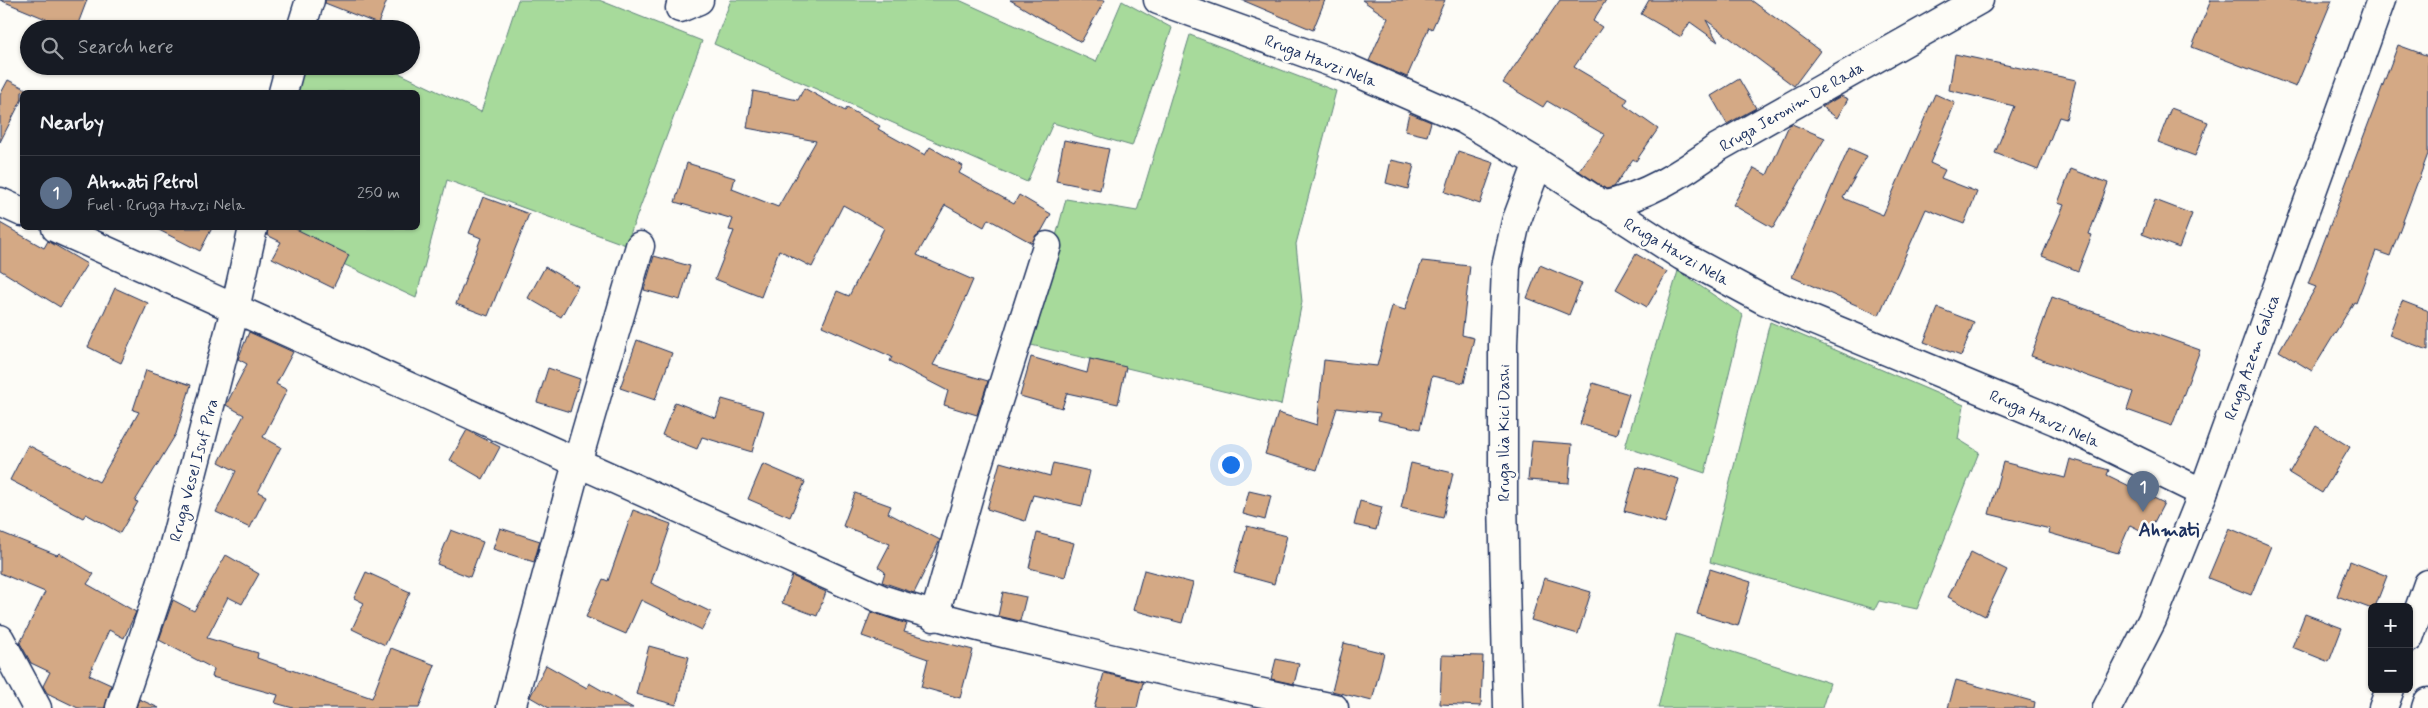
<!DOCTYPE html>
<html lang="en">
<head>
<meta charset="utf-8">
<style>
	:root { --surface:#171b24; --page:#20242c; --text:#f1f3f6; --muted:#9ea1a6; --line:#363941; --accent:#1f6fb2 }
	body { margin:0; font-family:Mynerve,sans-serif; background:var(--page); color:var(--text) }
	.controls { position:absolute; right:15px; bottom:15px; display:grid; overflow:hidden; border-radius:8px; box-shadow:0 1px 4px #0004 }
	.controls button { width:45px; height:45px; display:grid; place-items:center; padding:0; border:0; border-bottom:1px solid var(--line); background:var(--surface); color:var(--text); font:25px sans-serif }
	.you { position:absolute; left:1230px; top:464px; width:18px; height:18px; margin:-12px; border:4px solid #fff; border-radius:50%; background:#1a73e8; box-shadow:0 0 0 8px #1a73e833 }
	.badge { display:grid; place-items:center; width:32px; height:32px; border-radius:50%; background:var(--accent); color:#fff; font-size:16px; font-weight:700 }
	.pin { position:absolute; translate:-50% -41px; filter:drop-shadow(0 1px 2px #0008) }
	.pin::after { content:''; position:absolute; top:26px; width:18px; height:15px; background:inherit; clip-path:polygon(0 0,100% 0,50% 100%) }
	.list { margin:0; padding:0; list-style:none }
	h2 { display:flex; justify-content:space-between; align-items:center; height:65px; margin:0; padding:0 20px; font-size:21px }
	h2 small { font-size:16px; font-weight:400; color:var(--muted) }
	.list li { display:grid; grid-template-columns:32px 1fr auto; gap:15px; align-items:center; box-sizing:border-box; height:75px; padding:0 20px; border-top:1px solid var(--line) }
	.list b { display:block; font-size:19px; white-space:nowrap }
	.list p { margin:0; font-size:16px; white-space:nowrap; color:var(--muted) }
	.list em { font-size:16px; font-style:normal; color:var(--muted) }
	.icon { flex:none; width:28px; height:28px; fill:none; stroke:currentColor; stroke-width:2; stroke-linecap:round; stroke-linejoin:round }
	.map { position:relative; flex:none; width:2428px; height:708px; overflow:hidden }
	.search { position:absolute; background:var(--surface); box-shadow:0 1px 4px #0004; left:20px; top:20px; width:400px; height:55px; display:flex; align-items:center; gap:12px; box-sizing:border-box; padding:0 18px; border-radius:28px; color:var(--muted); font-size:19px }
	.panel { position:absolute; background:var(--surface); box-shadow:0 1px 4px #0004; left:20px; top:90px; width:400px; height:140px; border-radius:8px }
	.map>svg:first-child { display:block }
	.grass { fill:#a7da9b; stroke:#61847c }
	.building { fill:#d4a985; stroke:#1b2f5e }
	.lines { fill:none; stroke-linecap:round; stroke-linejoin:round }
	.minor-casing { stroke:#1b2f5e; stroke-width:31 }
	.major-casing { stroke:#1b2f5e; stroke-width:31 }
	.highway-casing { stroke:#1b2f5e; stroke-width:31 }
	.minor { stroke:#fdfcf7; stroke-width:28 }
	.major { stroke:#fdfcf7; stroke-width:28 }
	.highway { stroke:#fdfcf7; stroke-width:28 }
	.labels { text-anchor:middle; stroke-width:5; stroke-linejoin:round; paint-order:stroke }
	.street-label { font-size:16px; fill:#1b2f5e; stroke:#fdfcf7 }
	.quarter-label { font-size:19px; font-weight:bold; fill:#1b2f5e; stroke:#fdfcf7 }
</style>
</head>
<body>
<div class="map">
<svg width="2428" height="708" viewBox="0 0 2428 708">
	<rect width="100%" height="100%" fill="#fdfcf7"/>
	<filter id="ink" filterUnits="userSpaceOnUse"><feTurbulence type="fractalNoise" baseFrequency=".02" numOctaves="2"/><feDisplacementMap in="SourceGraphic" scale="10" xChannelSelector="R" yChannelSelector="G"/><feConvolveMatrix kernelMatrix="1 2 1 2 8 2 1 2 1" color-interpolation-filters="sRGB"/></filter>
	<g filter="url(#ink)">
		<g class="grass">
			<polygon points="518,0 599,0 702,41 626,245 447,180 416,298 266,228 418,228 418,92 296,92 302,66 384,66 481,112"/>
			<polygon points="731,0 959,0 1096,62 1122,1 1172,28 1132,146 1053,123 1027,182 714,44"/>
			<polygon points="1190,35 1336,91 1296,244 1302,302 1281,405 1027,344 1066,199 1137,211"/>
			<polygon points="1678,271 1743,315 1705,473 1625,447"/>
			<polygon points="1770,322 1964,405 1958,439 1979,452 1917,609 1879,601 1875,609 1710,562"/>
			<polygon points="1676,634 1830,683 1822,708 1658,708"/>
		</g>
		<g class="building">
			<polygon points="0,0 87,0 76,29 70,29"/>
			<polygon points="325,0 387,0 378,24 325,3"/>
			<polygon points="1010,0 1105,0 1081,42"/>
			<polygon points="1242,0 1325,0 1313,30"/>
			<polygon points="1362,0 1445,0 1432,29 1429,27 1407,77 1369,61 1388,18"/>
			<polygon points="1560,0 1606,0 1593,21 1602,27 1574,67 1628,99 1624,105 1658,129 1636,161 1633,159 1614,187 1606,189 1579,171 1605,135 1547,101 1543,107 1503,83"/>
			<polygon points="1649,0 1751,0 1820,51 1794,86 1706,20 1718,42 1690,22 1681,37 1641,14"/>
			<polygon points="2211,0 2332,0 2296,87 2192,47"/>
			<polygon points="2398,45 2428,56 2428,154 2390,256 2376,251 2356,303 2354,302 2312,371 2279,351 2316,287 2308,284"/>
			<polygon points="1955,54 2076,80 2066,119 2059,117 2038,170 1995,153 2014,106 1949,90"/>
			<polygon points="1739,79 1756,108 1727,124 1711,96"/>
			<polygon points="8,80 28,90 22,92 22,99 0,142 0,95"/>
			<polygon points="804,88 845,111 847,108 880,126 878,129 925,155 930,147 963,166 959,173 1014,204 1019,195 1051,214 1041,232 1036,235 1032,243 988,219 984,227 945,205 917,255 973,280 952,329 933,365 988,381 977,415 944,405 948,391 890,361 892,357 822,326 837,291 849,296 884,228 843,205 812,267 779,250 761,297 715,279 734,231 729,230 733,219 675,202 687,163 735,178 732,189 778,207 816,141 747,128 753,91 798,100"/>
			<polygon points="1935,94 1955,103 1930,163 1945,170 1941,178 1977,192 1964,224 1926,209 1879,315 1792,277 1849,148 1867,156 1843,198 1883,215"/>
			<polygon points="1841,96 1848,99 1837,118 1822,107"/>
			<polygon points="2171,108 2208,122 2195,156 2158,142"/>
			<polygon points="1409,113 1431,122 1427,136 1405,131"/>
			<polygon points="1792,124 1825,138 1773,228 1733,205 1754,168 1767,175 1789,125"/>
			<polygon points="1064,140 1109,149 1100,190 1056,181"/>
			<polygon points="1458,151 1494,163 1480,204 1445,192"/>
			<polygon points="1391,160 1414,165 1408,189 1386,183"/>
			<polygon points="2071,169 2108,183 2089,234 2092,235 2078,271 2042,256 2064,205 2058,203"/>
			<polygon points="483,197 529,214 488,316 456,304 481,238 469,233"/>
			<polygon points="2155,200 2192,214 2179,248 2142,234"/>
			<polygon points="0,223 44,248 48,241 87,264 60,307 0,270"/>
			<polygon points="155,228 212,228 200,251"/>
			<polygon points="268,228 294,228 349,255 333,288 272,258 281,242 267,235"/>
			<polygon points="1636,254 1667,272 1647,307 1616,289"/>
			<polygon points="654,256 690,266 680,300 644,290"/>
			<polygon points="1422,261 1470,266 1462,335 1474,338 1464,383 1432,376 1420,429 1378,420 1380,413 1337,408 1317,470 1265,454 1278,413 1317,425 1324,360 1377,366 1392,306 1405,310"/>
			<polygon points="1540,265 1582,283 1569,315 1527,298"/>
			<polygon points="545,267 578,286 561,317 528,298"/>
			<polygon points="115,288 148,303 121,363 88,347"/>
			<polygon points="2052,297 2200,350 2172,426 2127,410 2133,392 2031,356"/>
			<polygon points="2402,301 2428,311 2428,350 2389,335"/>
			<polygon points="1938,308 1974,322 1961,356 1924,342"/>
			<polygon points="249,332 293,352 276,384 287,390 263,437 281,447 258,492 266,496 250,528 216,512 236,471 219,462 244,415 226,405 247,364 238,359"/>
			<polygon points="637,340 672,353 655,400 620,388"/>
			<polygon points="1031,357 1087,373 1090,359 1126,367 1118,404 1067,393 1062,408 1020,396"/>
			<polygon points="548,368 580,379 570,412 537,402"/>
			<polygon points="146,370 191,385 176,434 135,501 138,502 120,533 86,514 83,518 10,480 28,445 99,482 139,412 133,410"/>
			<polygon points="1593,383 1629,394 1616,435 1580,424"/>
			<polygon points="722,399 764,411 752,452 702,437 697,449 662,435 675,402 716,418"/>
			<polygon points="2316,426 2350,447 2322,493 2289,473"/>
			<polygon points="467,430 500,447 483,479 450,460"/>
			<polygon points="1532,441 1572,444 1569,483 1528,480"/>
			<polygon points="2070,459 2109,470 2107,475 2164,503 2148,534 2130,525 2118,553 2049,533 2050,529 1989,514 2003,462 2065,478"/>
			<polygon points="1000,462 1050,476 1053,463 1090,471 1082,506 1033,495 1025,521 987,509"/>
			<polygon points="1411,463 1453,473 1443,518 1401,508"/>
			<polygon points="763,464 805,482 790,517 748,499"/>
			<polygon points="1637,467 1679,479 1665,523 1624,511"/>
			<polygon points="1249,491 1271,496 1265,520 1243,514"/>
			<polygon points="855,493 891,506 888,513 940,540 914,593 882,582 885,572 878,567 890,544 843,526"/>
			<polygon points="1360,501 1382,507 1376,530 1354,525"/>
			<polygon points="633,510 671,524 651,583 711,612 702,630 641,600 626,634 586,617 603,579 608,581"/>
			<polygon points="1247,526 1287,536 1274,584 1234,573"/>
			<polygon points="500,528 540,541 534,562 493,549"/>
			<polygon points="2229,528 2271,546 2251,595 2208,578"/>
			<polygon points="451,530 483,542 470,577 437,564"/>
			<polygon points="0,532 57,555 59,553 94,574 87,584 136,612 124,638 109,630 89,675 111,685 105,708 78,708 47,693 43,686 50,672 31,663 20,643 45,592 0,573"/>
			<polygon points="1037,533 1074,543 1065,577 1029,568"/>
			<polygon points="1971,552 2007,570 1985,616 1948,597"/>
			<polygon points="226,555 259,574 242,604 228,597 207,638 258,653 257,658 372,698 391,648 435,665 419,708 293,708 275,703 278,695 212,677 214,669 159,640 173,600 194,611"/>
			<polygon points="2350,561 2387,576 2375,607 2372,607 2372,609 2337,596"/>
			<polygon points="1710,569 1751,582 1738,626 1697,614"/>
			<polygon points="1144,570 1193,583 1182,623 1133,610"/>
			<polygon points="366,572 410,592 385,645 352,629 364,603 354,598"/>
			<polygon points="792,576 826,592 817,616 782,603"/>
			<polygon points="1544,578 1591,592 1578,634 1531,620"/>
			<polygon points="1003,592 1026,597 1020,621 998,616"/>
			<polygon points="871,612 907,624 904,632 973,650 960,698 921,687 928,659 862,636"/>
			<polygon points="2305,614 2342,628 2329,662 2292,647"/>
			<polygon points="1344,643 1384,653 1372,701 1332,691"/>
			<polygon points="649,646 689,657 676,705 636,694"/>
			<polygon points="1442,655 1483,656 1481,706 1440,704"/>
			<polygon points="1276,659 1299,664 1294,684 1271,679"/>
			<polygon points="546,665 587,688 589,683 633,708 549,708 530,697"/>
			<polygon points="1104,673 1143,682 1137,708 1094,708"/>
			<polygon points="1956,680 2035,702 2034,708 1948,708"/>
			<polygon points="139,699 159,708 136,708"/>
		</g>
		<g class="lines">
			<g class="minor-casing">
				<g id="minor">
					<polyline points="1158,0 1347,68 1463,119 1538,163 1682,256 1764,300 2056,421 2203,493"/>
					<polyline points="680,8 699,0"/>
					<polyline points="301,29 310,0"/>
					<polyline points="283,92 290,66"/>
					<polyline points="0,202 22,212"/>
					<path d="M1602,206C1646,196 1682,174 1717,148L1979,0"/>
					<path d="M56,228L881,599C945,620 1010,635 1075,650C1161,671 1247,690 1334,708"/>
					<polyline points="934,617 977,467 1047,246"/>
					<polyline points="0,639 37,708"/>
					<polyline points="120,708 172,552 235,309 253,228"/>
					<polyline points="511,708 577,463 640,246"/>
					<polyline points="1508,708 1503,501 1503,344 1506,267 1516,222 1538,163"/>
				</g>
			</g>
			<g class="major-casing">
				<polyline id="major" points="2107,708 2152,620 2203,493 2381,0"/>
			</g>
			<g class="highway-casing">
				<g id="highway">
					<polyline points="2409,638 2428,584"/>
					<polyline points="2383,708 2390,689"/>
					<polyline points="2426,708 2428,702"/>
				</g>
			</g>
			<use href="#minor" class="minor"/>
			<use href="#major" class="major"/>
			<use href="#highway" class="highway"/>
		</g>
	</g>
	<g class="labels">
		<g class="street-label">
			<text transform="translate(1321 60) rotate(21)" y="6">Rruga Havzi Nela</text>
			<text transform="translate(1791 106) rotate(-30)" y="6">Rruga Jeronim De Rada</text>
			<text transform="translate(1677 251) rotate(30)" y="6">Rruga Havzi Nela</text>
			<text transform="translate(2251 357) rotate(-70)" y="6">Rruga Azem Galica</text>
			<text transform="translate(2045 418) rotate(24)" y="6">Rruga Havzi Nela</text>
			<text transform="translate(1503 433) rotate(-90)" y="6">Rruga Ilia Kici Dashi</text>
			<text transform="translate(193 470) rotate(-75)" y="6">Rruga Vesel Isuf Pira</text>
		</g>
		<g class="quarter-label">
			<text x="2169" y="536">Ahmati</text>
		</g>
	</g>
</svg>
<div class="controls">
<button>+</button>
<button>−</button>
</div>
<div class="you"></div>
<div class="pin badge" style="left:2143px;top:512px;background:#5c6f8a">1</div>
<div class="search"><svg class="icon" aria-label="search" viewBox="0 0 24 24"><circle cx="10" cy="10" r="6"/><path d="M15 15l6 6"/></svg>Search here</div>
<section class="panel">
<h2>Nearby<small></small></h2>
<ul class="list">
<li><span class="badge" style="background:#5c6f8a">1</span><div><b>Ahmati Petrol</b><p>Fuel · Rruga Havzi Nela</p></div><em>250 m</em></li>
</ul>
</section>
</div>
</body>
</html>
